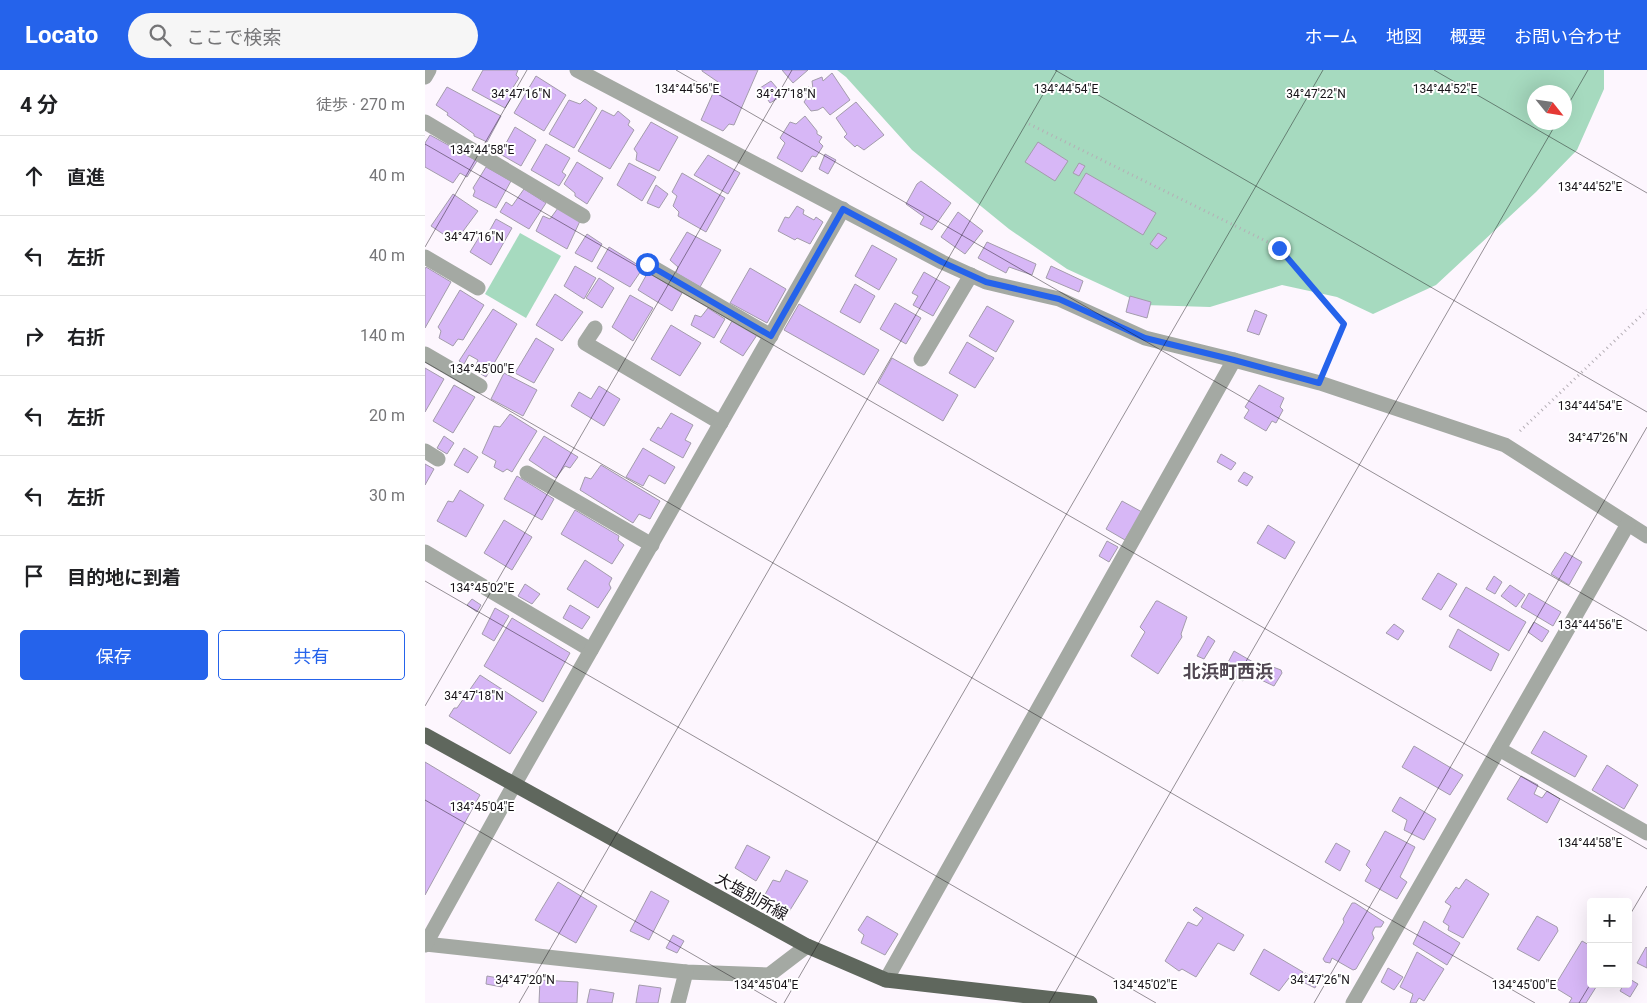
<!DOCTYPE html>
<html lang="ja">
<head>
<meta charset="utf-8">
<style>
	:root { --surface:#fff; --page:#f6f6f6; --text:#202124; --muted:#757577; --line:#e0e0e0; --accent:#2563eb }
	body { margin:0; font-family:Roboto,"Noto Sans JP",sans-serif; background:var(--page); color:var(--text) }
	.controls { position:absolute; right:15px; bottom:15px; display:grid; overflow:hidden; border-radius:5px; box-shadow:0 5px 20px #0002 }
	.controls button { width:45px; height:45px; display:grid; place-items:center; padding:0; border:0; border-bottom:1px solid var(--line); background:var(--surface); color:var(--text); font:25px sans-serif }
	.compass { position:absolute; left:1102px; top:15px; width:45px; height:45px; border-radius:50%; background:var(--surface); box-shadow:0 5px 20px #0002; rotate:120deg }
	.stop { position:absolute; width:15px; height:15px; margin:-11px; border:4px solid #2563eb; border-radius:50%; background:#fff }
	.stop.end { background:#2563eb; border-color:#fff; box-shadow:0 1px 5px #0008 }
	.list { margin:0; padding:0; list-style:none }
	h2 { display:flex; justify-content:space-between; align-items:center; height:65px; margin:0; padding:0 20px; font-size:21px }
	h2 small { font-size:16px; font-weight:400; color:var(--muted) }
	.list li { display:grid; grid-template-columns:32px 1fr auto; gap:15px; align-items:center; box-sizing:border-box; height:80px; padding:0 20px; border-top:1px solid var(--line) }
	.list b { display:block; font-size:19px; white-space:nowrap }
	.list em { font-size:16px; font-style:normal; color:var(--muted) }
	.actions { display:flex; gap:10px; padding:15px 20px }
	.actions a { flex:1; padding:11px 0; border:1px solid var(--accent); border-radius:5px; text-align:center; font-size:18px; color:var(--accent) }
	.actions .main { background:var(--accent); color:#fff }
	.icon { flex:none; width:28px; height:28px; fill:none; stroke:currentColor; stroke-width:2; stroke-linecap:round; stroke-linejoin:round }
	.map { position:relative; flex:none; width:1222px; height:933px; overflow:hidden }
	header { display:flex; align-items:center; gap:30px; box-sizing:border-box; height:70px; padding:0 25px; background:var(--accent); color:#fff }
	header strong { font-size:24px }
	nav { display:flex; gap:28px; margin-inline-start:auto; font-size:18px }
	.search { width:350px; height:45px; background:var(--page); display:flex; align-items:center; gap:12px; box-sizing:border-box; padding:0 18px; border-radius:28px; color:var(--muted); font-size:19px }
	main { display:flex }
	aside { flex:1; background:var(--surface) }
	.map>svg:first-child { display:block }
	.green { fill:#a6dabf; fill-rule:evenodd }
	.building { fill:#d7b7f6; stroke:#a39cab }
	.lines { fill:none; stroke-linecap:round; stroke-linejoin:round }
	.path { stroke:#b5afb6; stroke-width:3; stroke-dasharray:1 4; stroke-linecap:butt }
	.minor { stroke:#a4a9a3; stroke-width:15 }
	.major { stroke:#5f675d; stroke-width:15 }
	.route { stroke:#2563eb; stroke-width:6 }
	.ticks { fill:none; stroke:#161217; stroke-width:1; stroke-opacity:0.45 }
	.labels { text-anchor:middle; stroke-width:4; stroke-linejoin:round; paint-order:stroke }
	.street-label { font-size:16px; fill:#161217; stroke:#fff }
	.neighbourhood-label { font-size:18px; font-weight:bold; fill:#514752; stroke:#fff }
	.ticks-label { font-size:12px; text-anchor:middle; fill:#161217; stroke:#fff; stroke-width:4; stroke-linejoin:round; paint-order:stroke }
</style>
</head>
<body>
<header>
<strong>Locato</strong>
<div class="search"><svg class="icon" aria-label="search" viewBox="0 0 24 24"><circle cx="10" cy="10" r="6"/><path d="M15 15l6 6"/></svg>ここで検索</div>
<nav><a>ホーム</a><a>地図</a><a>概要</a><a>お問い合わせ</a></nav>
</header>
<main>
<aside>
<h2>4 分<small>徒歩 · 270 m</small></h2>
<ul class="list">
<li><svg class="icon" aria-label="ahead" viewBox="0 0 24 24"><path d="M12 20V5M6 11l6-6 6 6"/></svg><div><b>直進</b></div><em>40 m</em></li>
<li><svg class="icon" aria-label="left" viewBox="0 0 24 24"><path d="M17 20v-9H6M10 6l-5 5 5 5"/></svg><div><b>左折</b></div><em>40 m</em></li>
<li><svg class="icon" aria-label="right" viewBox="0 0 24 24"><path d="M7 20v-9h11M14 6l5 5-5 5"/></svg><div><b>右折</b></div><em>140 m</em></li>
<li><svg class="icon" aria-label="left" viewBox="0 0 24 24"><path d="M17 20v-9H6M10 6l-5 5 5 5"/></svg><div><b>左折</b></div><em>20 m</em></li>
<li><svg class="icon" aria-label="left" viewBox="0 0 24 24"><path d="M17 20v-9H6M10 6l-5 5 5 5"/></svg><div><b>左折</b></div><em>30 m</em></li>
<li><svg class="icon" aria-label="arrive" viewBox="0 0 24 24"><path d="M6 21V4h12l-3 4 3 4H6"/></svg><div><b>目的地に到着</b></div></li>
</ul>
<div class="actions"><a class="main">保存</a><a>共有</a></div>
</aside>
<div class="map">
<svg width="1222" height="933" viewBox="0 0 1222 933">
	<rect width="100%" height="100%" fill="#fdf6fe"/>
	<g class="green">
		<path d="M412,0H1179V19L1152,80L1111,122L1011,215L948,244L912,227L857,215L785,237L720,235L642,199L584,159L487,80L421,7ZM1110,22H1140V52H1110Z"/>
		<polygon points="95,163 136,186 101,248 60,224"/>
	</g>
	<g class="building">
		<polygon points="58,0 93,0 91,5 94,8 87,19 90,22 80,38 47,20"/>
		<polygon points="277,0 333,0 309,55 304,54 298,61 276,50 293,12 277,1"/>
		<polygon points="357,0 383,0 368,13"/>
		<polygon points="407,3 425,30 405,45 398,37 393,40 386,41 379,32 383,26 379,21 383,17 388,19 387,11 397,7 398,11"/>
		<polygon points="111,6 141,25 119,61 89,43"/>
		<polygon points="346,11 358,25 345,33 335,18"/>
		<polygon points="22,17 76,46 62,72 49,66 49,64 22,45 23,43 11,35"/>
		<polygon points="160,29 172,38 149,78 124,64 144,30 155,34"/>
		<polygon points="431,32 459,65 439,80 432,75 430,77 419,67 422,64 411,48"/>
		<polygon points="177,40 189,46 193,41 205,51 203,55 209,60 185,99 153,81"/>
		<polygon points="380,46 392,61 392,64 397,67 394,72 398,76 391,87 387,86 377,102 352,88 360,73 355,68 365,52 371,54"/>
		<polygon points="226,52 253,67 234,101 211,90 212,83 209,79"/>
		<polygon points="90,57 111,70 96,96 75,84"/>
		<polygon points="5,65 52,91 42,107 35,103 28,113 0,97 0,73"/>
		<polygon points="613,72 643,91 630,111 600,92"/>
		<polygon points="121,74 145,88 137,102 141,105 134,116 106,100"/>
		<polygon points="400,84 411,90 403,104 394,99"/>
		<polygon points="283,85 315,103 303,124 269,105"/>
		<polygon points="152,92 178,108 162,134 150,126 150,123 139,114"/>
		<polygon points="204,93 231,107 217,131 192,115"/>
		<polygon points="654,93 660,96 654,106 648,103"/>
		<polygon points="61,97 86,111 71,138 48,126 50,121 48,118"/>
		<polygon points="257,103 300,128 281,162 253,146 254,142 248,136 252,126 247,122"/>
		<polygon points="661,103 731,143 718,165 649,123"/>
		<polygon points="496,111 526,133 507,160 495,154 499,147 481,134 492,114"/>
		<polygon points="231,115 243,124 234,138 222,133"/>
		<polygon points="99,119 121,133 104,159 75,142 81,132 87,136"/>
		<polygon points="28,124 53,141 30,172 6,156"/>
		<polygon points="372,136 379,140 378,144 389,150 391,147 398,152 385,174 372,168 370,170 353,161 360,147 364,148"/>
		<polygon points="133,138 155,151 142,179 111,161 118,146 125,149"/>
		<polygon points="533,142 558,161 540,184 516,167"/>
		<polygon points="71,149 87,158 66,195 45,182 56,164 61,167"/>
		<polygon points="262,162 296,180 275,217 251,203 253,197 245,190"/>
		<polygon points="733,163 742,168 732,179 725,174"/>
		<polygon points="162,164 177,174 167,192 150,183"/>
		<polygon points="562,172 611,194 607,205 584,197 581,203 553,188"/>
		<polygon points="447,175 472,189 454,220 430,206"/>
		<polygon points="184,177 218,198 205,217 172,198"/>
		<polygon points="150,196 171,208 159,229 139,216"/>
		<polygon points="626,196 658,211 654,222 621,208"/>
		<polygon points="1,197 26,212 0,258 0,199"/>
		<polygon points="325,198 361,219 342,253 305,233"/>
		<polygon points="223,202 257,223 247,241 213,220"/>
		<polygon points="499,202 525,217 508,246 488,235 493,226 487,223"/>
		<polygon points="174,208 189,218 177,238 161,228"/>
		<polygon points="430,214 450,226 435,253 415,242"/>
		<polygon points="35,220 59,235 38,270 33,269 28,276 14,268 16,261 13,257"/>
		<polygon points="130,224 158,242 137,271 111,255"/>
		<polygon points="205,225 228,238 208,271 187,257"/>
		<polygon points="705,226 726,232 722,248 701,242"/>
		<polygon points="470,233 496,248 481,274 455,259"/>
		<polygon points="374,234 454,280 439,305 359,260"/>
		<polygon points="562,236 589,251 571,282 544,266"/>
		<polygon points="283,238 300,249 289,268 266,255 270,245 276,247"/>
		<polygon points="68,239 92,254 61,307 49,300 53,290 44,285 39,294 34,291"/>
		<polygon points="830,240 842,245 834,265 822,261"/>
		<polygon points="307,251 332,265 318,286 295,272"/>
		<polygon points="246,255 276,273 255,306 226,289"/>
		<polygon points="111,268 129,279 109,313 90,303"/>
		<polygon points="542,272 569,288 550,318 524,303"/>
		<polygon points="467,288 533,325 518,351 453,313"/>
		<polygon points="0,298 19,309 0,342"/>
		<polygon points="79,303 112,320 98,346 66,329"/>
		<polygon points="29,315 50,327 28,363 8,351"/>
		<polygon points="834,315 859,328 855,337 858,340 851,353 847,351 841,361 819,348 824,340 820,337"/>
		<polygon points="174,316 195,329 179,356 146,336 154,322 166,329"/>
		<polygon points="246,343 268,355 260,370 266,373 258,388 225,370 233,357 236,359"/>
		<polygon points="85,344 112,361 87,402 82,399 78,402 69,397 71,391 57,383 69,356 75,357"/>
		<polygon points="19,366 29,373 22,384 12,378"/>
		<polygon points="119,366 153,387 145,398 140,396 131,408 104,390"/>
		<polygon points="39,378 53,387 43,403 29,395"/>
		<polygon points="218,378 250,397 240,414 224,405 218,416 201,407"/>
		<polygon points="796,384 811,393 806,400 792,392"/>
		<polygon points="0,394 9,399 0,415"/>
		<polygon points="176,395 235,431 225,449 214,444 208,453 155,420 160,407 166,409"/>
		<polygon points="819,402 828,407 822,416 813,411"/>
		<polygon points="92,406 129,429 117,450 79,429"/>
		<polygon points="35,420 59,435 41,467 12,451 23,431 28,432"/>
		<polygon points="697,431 717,442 700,470 681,459"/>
		<polygon points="150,440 194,466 193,470 199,475 187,494 136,464"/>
		<polygon points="79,450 107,467 87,500 59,483"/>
		<polygon points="843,455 870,472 860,489 832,473"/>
		<polygon points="682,471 693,477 684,492 674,486"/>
		<polygon points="1140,482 1157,492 1144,515 1126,504"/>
		<polygon points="160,490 187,508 184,514 186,518 173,538 142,519"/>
		<polygon points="1013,503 1032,514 1016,540 997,529"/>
		<polygon points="1069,506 1077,512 1070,524 1061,519"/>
		<polygon points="100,514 115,524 107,534 93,526"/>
		<polygon points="1085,515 1100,525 1091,537 1076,526"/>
		<polygon points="1041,517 1101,552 1084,581 1024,546"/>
		<polygon points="1104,523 1136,542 1128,556 1096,537"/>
		<polygon points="47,529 56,535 52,542 42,535"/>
		<polygon points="731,531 733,531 762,547 756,564 757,567 733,604 706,586 720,562 715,557"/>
		<polygon points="145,535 165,547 157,559 138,548"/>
		<polygon points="70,538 84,546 69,571 57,564"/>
		<polygon points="87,548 145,583 118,632 59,596"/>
		<polygon points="1109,552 1124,561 1117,572 1103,562"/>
		<polygon points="969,554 979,561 973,570 961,563"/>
		<polygon points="1033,559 1074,584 1066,601 1024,577"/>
		<polygon points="783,566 790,571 779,589 772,586"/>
		<polygon points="809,581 828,592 818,611 800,598"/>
		<polygon points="840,594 856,600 857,603 849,616 832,608"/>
		<polygon points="55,605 112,642 85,684 24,646 29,638 32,638"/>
		<polygon points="1119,661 1162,686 1150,707 1106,683"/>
		<polygon points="989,676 1038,705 1025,725 977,697"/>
		<polygon points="0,692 55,725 0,825"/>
		<polygon points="1182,695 1213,715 1199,739 1167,720"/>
		<polygon points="1096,706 1113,715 1109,724 1117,728 1122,721 1135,729 1122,753 1082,729"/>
		<polygon points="975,727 1011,749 999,770 979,760 982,750 967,741"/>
		<polygon points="960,761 990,777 975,807 982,812 972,829 940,811 946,800 941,795"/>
		<polygon points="911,773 925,781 915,801 900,792"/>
		<polygon points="322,775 345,787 331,811 310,798"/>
		<polygon points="361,800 383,811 362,845 337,830 348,810 355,812"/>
		<polygon points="1041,809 1064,824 1038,868 1023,860 1024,856 1018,852 1026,836 1020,832 1031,817 1034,819"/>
		<polygon points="133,812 172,836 151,873 110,850"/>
		<polygon points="226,821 244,831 224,870 205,861"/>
		<polygon points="927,833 930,833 959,852 956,857 950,857 947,863 949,868 931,899 928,900 907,888 905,893 900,892 898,889 919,852 918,849"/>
		<polygon points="771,837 819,865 809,881 793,873 771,907 757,899 754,901 740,891 763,852 772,856 778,848 768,840"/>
		<polygon points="442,846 473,864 460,885 436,873 439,865 433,860"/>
		<polygon points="1112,846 1132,857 1133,861 1114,891 1092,879"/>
		<polygon points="999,851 1035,873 1022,895 988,874"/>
		<polygon points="248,865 259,871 252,883 241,878"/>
		<polygon points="1157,871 1166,876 1166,914 1173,914 1161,933 1144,933 1147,928 1129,917"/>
		<polygon points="1221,877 1222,878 1222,898 1212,893"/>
		<polygon points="839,879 878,902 872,913 864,908 854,921 825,904"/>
		<polygon points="992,882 1019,899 999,931 994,928 991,933 985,933 988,924 975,917"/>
		<polygon points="963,898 978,907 969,920 956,912"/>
		<polygon points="880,903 894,909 890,918 876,911"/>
		<polygon points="62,906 79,909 77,917 61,914"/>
		<polygon points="1203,908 1213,914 1205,927 1195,921 1199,914 1203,914"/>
		<polygon points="115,910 153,912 152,933 114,933"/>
		<polygon points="214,915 236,918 233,933 211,933"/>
		<polygon points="165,919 189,923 187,933 162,933"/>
	</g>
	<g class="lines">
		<g class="path">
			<polyline points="604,54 855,178 919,254 903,294"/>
			<polyline points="1095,361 1222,240"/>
		</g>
		<g class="minor">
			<polyline points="152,0 517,192 561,212 634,229 720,268 809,290 895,313 1080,375 1222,466"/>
			<polyline points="0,7 4,0"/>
			<polyline points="0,52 158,146"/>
			<polyline points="0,187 53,218"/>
			<polyline points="222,194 346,266"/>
			<polyline points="170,258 160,273 296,353"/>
			<polyline points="0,284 55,316"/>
			<polyline points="496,289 546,205"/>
			<polyline points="0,381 13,389"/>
			<polyline points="102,403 227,475"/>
			<polyline points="0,482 166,580"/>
			<polyline points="1074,679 1222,763"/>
			<polyline points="0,874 261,902 344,905 382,876"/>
			<polyline points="0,875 89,715 418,139"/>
			<polyline points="461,910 809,290"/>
			<polyline points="253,933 261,902"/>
			<polyline points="928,933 1203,454"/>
		</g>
		<polyline class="major" points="0,665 382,876 461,910 665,933"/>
	</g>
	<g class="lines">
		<polyline class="route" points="222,194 346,266 418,139 517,192 561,212 634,229 720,268 809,290 894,313 919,254 854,178"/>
	</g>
	<path class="ticks" d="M251,0L1222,561M630,0L1222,342M1009,0L1222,123M1140,40L1163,0M0,74L1222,779M0,177L102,0M0,292L1110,933M0,511L731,933M0,636L367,0M0,730L352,933M1203,848L1222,816M94,933L632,0M359,933L898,0M624,933L1132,52M889,933L1222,357M1154,933L1166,913"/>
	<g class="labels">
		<g class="street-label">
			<text transform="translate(327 826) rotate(29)" y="6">大塩別所線</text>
		</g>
		<g class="neighbourhood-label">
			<text x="803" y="608">北浜町西浜</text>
		</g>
	</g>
	<g class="ticks-label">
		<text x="262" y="23">134°44'56"E</text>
		<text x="641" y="23">134°44'54"E</text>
		<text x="1020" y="23">134°44'52"E</text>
		<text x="96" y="28">34°47'16"N</text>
		<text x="361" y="28">34°47'18"N</text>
		<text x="891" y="28">34°47'22"N</text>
		<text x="57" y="84">134°44'58"E</text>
		<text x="1165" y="121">134°44'52"E</text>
		<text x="49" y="171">34°47'16"N</text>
		<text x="57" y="303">134°45'00"E</text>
		<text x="1165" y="340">134°44'54"E</text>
		<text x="1173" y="372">34°47'26"N</text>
		<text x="57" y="522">134°45'02"E</text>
		<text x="1165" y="559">134°44'56"E</text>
		<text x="49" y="630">34°47'18"N</text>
		<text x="57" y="741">134°45'04"E</text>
		<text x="1165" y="777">134°44'58"E</text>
		<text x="100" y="914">34°47'20"N</text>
		<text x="895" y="914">34°47'26"N</text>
		<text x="341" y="919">134°45'04"E</text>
		<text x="720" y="919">134°45'02"E</text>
		<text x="1099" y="919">134°45'00"E</text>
	</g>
</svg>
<div class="controls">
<button>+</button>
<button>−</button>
</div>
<svg class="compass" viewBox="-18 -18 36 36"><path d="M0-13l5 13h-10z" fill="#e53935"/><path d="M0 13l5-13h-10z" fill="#757577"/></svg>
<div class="stop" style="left:222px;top:194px"></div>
<div class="stop end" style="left:854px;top:178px"></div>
</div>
</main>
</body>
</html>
